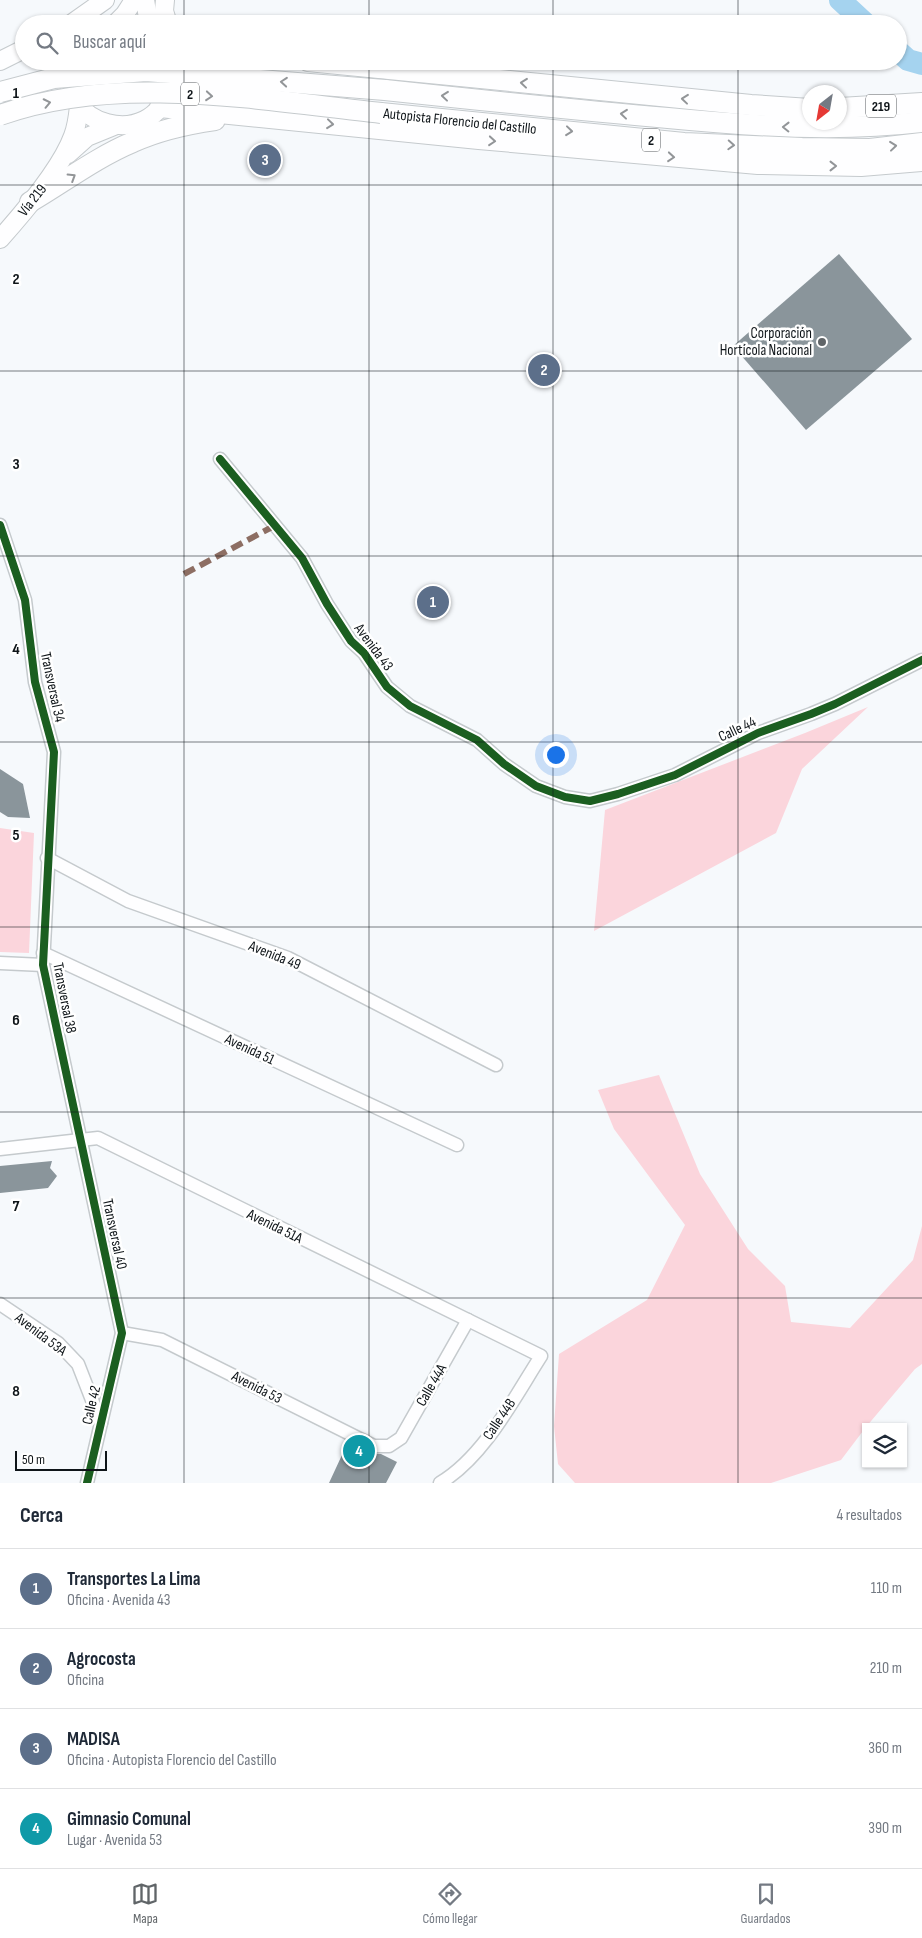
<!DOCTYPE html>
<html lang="es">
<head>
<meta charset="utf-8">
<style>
	:root { --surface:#fff; --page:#f6f6f7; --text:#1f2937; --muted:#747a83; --line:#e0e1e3; --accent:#606568 }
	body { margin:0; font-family:"Sofia Sans Condensed",sans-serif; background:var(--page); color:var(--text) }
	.controls { position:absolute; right:15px; bottom:15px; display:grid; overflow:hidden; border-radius:0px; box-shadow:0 1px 4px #0004 }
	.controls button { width:45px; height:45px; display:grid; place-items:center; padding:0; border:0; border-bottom:1px solid var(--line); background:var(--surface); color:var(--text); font:25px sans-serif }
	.compass { position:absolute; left:802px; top:85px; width:45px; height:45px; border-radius:50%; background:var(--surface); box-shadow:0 1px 4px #0004; rotate:211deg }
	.scale { position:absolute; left:15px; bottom:12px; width:92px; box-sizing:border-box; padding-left:5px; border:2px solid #0f1519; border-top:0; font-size:14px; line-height:18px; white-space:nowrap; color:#0f1519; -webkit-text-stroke:4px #fff; paint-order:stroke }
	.you { position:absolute; left:555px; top:754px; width:18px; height:18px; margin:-12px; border:4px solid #fff; border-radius:50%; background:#1a73e8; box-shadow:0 0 0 8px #1a73e833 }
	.badge { display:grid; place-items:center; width:32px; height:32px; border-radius:50%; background:var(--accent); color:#fff; font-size:16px; font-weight:700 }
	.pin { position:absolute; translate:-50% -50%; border:2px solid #fff; box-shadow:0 1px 5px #0006 }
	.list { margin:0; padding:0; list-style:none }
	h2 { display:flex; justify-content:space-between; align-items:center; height:65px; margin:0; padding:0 20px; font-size:21px }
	h2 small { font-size:16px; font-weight:400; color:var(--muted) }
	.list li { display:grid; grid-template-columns:32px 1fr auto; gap:15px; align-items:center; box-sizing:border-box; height:80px; padding:0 20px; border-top:1px solid var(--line) }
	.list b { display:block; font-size:19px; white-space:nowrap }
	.list p { margin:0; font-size:16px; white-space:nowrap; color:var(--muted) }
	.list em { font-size:16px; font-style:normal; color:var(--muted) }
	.icon { flex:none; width:28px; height:28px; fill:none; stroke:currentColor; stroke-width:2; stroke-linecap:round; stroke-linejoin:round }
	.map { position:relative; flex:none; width:922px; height:1483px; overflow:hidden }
	.search { position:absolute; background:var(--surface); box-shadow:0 1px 4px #0004; left:15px; right:15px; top:15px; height:55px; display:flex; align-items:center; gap:12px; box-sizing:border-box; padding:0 18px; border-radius:28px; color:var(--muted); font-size:19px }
	.sheet { height:385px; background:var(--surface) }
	nav { display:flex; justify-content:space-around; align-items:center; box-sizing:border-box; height:70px; border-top:1px solid var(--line); background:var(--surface); font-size:14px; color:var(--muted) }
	nav a { display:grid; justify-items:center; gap:2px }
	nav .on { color:var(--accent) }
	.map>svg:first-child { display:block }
	.green { fill:#fbd5dc }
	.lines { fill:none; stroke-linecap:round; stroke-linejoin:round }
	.river { stroke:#a5d3ef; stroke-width:22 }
	.building { fill:#8a959b }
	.minor-casing { stroke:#c5cacd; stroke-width:15 }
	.secondary-casing { stroke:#c5cacd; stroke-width:20 }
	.trunk-casing { stroke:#c5cacd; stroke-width:22 }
	.minor { stroke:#fefeff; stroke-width:12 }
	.secondary { stroke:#fefeff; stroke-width:18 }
	.trunk { stroke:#fefeff; stroke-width:20 }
	.trunk-bridge-casing { stroke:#c5cacd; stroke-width:22; stroke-linecap:butt }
	.trunk-bridge { stroke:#fefeff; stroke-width:20 }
	.quiet { stroke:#8d6e63; stroke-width:6; stroke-dasharray:12 6; stroke-linecap:butt }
	.cycleway-casing { stroke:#fff; stroke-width:11 }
	.cycleway { stroke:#1b5e20; stroke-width:8 }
	.oneway { stroke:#929598 }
	.grid { fill:none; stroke:#0f1519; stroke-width:1; stroke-opacity:0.55 }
	.poi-dot { fill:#606568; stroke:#fff; stroke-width:2 }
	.labels { text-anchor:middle; stroke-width:5; stroke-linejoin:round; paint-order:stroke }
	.shield { fill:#fff; stroke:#575b5e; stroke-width:1 }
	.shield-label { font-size:14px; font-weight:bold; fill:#0f1519 }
	.street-label { font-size:15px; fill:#0f1519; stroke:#fff }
	.poi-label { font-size:15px; fill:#0f1519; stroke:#fff; text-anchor:end }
	.grid-label { font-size:16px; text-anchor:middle; font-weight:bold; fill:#0f1519; stroke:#fff; stroke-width:5; stroke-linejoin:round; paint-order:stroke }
</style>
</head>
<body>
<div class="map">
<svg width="922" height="1483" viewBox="0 0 922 1483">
	<rect width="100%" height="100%" fill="#f6f9fc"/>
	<g class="green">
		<polygon points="868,707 802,769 776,833 594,931 605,810 805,733"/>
		<polygon points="0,828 34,833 29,953 0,952"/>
		<polygon points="659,1075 700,1174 748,1249 785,1286 791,1322 850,1328 913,1260 922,1226 922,1364 915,1369 866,1427 841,1460 771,1483 575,1483 558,1464 554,1426 559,1354 647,1300 685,1225 614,1129 598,1090"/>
	</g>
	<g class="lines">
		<g class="river">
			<polyline points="840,0 866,24"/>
			<polyline points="898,51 908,60 922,64"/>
		</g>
	</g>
	<g class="building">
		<polygon points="839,254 912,339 806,430 733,346"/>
		<polygon points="0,769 23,784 30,818 8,817 0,812"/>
		<polygon points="52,1161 50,1168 57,1176 48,1188 0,1193 0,1166"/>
		<polygon points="348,1442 370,1453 381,1454 397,1462 386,1483 329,1483"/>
	</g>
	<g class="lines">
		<g class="minor-casing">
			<g id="minor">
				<polyline points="220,459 302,558 327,604 351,641 364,653 387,687 410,706 477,740 504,764 536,786 565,797 590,801 618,794 675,775 758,733 811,714 835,704 922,660"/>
				<polyline points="0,525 25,600 35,682 54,752 43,965 122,1333 87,1483"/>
				<polyline points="47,858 128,901 288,958 496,1065"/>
				<polyline points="43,953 457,1145"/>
				<polyline points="0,963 43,965"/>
				<path d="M0,1149L98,1138L541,1356C514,1398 484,1457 440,1483"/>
				<polyline points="0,1304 58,1343 78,1364 101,1423"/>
				<polyline points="122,1333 162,1340 374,1446 389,1446 401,1438 468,1320"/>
			</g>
		</g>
		<g class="secondary-casing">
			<g id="secondary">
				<polyline points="145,0 149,24"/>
				<polyline points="165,0 164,11 168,24"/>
				<polyline points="71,24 105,0"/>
				<polyline points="115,24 125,14 134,0"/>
				<polyline points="0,61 24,49"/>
				<path d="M70,61C54,127 153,152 169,88C171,79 172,70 169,61"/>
				<polyline points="68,154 87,137 114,126"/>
				<path d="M0,239C24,212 61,169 73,136C77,126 78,116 79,106"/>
			</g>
		</g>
		<g class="trunk-casing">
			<g id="trunk">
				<polyline points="308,61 751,105 810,109"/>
				<path d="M385,90C479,100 573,110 668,118C752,126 838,132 922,122"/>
				<polyline points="160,107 479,139 758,164 861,166 922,161"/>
				<polyline points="840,108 922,103"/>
				<polyline points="381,113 684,143 802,148 870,149 922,143"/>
				<path d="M30,202C64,182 97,157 133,142C159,130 187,124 215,120"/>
			</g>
		</g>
		<use href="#minor" class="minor"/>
		<use href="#secondary" class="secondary"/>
		<use href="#trunk" class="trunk"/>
		<g class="trunk-bridge-casing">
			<g id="trunk-bridge">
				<polyline points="0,92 54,78 146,71 385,90"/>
				<path d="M0,115C117,73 260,100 381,113"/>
			</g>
		</g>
		<use href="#trunk-bridge" class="trunk-bridge"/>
		<polyline class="quiet" points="184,574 274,526"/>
		<g class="cycleway-casing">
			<g id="cycleway">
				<polyline points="220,459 302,558 327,604 351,641 364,653 387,687 410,706 477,740 504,764 536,786 565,797 590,801 618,794 675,775 758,733 811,714 835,704 922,660"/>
				<polyline points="0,525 25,600 35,682 54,752 43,965 122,1333 87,1483"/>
			</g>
		</g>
		<use href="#cycleway" class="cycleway"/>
	</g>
	<defs><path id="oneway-chevron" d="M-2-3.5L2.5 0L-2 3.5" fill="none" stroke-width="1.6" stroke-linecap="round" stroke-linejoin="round" transform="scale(1.25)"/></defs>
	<g class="oneway">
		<use href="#oneway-chevron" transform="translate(284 82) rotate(-175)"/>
		<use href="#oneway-chevron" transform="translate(524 83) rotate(-174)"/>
		<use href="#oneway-chevron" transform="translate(209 96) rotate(5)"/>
		<use href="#oneway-chevron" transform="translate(445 96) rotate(-174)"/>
		<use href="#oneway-chevron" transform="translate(685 99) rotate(-174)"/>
		<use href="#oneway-chevron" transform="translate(47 103) rotate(-12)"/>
		<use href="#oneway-chevron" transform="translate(624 114) rotate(-174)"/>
		<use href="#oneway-chevron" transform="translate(330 124) rotate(6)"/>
		<use href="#oneway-chevron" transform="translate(786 127) rotate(-179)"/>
		<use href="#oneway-chevron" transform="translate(569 131) rotate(6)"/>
		<use href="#oneway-chevron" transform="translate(492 141) rotate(5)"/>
		<use href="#oneway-chevron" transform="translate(731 145) rotate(3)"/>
		<use href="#oneway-chevron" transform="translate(893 146) rotate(-6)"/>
		<use href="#oneway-chevron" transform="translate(671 157) rotate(5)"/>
		<use href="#oneway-chevron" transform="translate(833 166)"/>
		<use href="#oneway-chevron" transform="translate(72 177) rotate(-32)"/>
	</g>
	<path class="grid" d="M184,0V24M369,0V24M553,0V24M738,0V24M184,61V1483M369,61V1483M553,61V1483M738,61V1483M0,185H922M0,371H922M0,556H922M0,742H922M0,927H922M0,1112H922M0,1298H922"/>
	<circle class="poi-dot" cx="822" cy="342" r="5"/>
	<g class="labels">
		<g class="shield">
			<rect x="181" y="82.5" width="18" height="23" rx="4"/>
			<rect x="866" y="94.5" width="30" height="23" rx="4"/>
			<rect x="642" y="128.5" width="18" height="23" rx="4"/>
		</g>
		<g class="shield-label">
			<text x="190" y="99">2</text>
			<text x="881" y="111">219</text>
			<text x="651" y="145">2</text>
		</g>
		<g class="street-label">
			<text transform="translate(460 121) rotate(6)" y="5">Autopista Florencio del Castillo</text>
			<text transform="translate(32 200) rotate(-52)" y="5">Vía 219</text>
			<text transform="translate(374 647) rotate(53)" y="5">Avenida 43</text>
			<text transform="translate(53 687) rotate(78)" y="5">Transversal 34</text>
			<text transform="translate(737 729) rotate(-25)" y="5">Calle 44</text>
			<text transform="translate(275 955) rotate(22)" y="5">Avenida 49</text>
			<text transform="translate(65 998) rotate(79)" y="5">Transversal 38</text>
			<text transform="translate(250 1049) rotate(25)" y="5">Avenida 51</text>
			<text transform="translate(275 1226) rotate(26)" y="5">Avenida 51A</text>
			<text transform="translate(115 1234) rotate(78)" y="5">Transversal 40</text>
			<text transform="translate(41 1334) rotate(37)" y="5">Avenida 53A</text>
			<text transform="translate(431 1385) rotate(-60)" y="5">Calle 44A</text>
			<text transform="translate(257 1387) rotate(27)" y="5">Avenida 53</text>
			<text transform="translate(91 1405) rotate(-77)" y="5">Calle 42</text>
			<text transform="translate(499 1419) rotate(-56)" y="5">Calle 44B</text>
		</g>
		<g class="poi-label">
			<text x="812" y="338">Corporación<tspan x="812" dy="17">Hortícola Nacional</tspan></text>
		</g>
	</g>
	<g class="grid-label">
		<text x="16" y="98">1</text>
		<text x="16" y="284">2</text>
		<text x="16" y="469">3</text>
		<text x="16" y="654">4</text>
		<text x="16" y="840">5</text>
		<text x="16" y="1025">6</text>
		<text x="16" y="1211">7</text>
		<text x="16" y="1396">8</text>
	</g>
</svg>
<div class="controls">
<button><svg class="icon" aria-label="layers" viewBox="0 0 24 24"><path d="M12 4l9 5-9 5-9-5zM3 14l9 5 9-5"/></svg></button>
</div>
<svg class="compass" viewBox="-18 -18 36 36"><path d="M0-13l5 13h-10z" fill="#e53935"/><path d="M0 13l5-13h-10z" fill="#747a83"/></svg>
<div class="scale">50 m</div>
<div class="you"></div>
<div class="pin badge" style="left:433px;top:602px;background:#5c6f8a">1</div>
<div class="pin badge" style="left:544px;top:370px;background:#5c6f8a">2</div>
<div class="pin badge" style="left:265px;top:160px;background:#5c6f8a">3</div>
<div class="pin badge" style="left:359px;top:1451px;background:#0f9aa8">4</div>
<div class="search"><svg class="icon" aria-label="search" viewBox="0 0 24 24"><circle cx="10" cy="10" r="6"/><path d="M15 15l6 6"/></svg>Buscar aquí</div>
</div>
<section class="sheet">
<h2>Cerca<small>4 resultados</small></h2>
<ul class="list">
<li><span class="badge" style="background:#5c6f8a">1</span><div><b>Transportes La Lima</b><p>Oficina · Avenida 43</p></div><em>110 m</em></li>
<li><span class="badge" style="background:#5c6f8a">2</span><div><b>Agrocosta</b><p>Oficina</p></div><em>210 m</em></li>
<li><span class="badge" style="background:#5c6f8a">3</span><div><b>MADISA</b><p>Oficina · Autopista Florencio del Castillo</p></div><em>360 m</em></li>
<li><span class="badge" style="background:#0f9aa8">4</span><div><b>Gimnasio Comunal</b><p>Lugar · Avenida 53</p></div><em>390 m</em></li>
</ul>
</section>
<nav>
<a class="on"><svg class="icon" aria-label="map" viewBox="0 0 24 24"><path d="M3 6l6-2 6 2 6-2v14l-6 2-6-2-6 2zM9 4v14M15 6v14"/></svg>Mapa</a>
<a><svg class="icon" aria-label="directions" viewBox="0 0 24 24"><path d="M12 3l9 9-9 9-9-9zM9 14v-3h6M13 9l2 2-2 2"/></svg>Cómo llegar</a>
<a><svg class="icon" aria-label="saved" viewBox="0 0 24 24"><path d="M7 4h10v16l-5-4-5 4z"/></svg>Guardados</a>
</nav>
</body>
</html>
